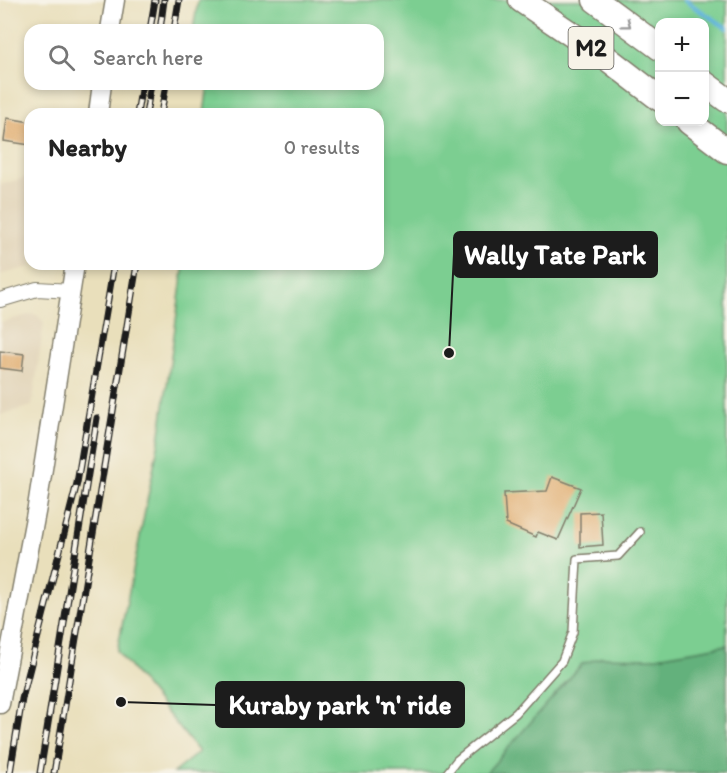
<!DOCTYPE html>
<html lang="en">
<head>
<meta charset="utf-8">
<style>
	:root { --surface:#fff; --page:#f2f2f2; --text:#222; --muted:#767676; --line:#e0e0e0 }
	body { margin:0; font-family:Itim,sans-serif; background:var(--page); color:var(--text) }
	.controls { position:absolute; right:18px; top:18px; display:grid; overflow:hidden; border-radius:12px; box-shadow:0 3px 9px #0003 }
	.controls button { width:54px; height:54px; display:grid; place-items:center; padding:0; border:0; border-bottom:2px solid var(--line); background:var(--surface); color:var(--text); font:30px sans-serif }
	.list { margin:0; padding:0; list-style:none }
	h2 { display:flex; justify-content:space-between; align-items:center; height:78px; margin:0; padding:0 24px; font-size:26px }
	h2 small { font-size:20px; font-weight:400; color:var(--muted) }
	.icon { flex:none; width:33px; height:33px; fill:none; stroke:currentColor; stroke-width:2; stroke-linecap:round; stroke-linejoin:round }
	.map { position:relative; flex:none; width:727px; height:773px; overflow:hidden }
	.search { position:absolute; background:var(--surface); box-shadow:0 3px 9px #0003; left:24px; top:24px; width:360px; height:66px; display:flex; align-items:center; gap:15px; box-sizing:border-box; padding:0 21px; border-radius:18px; color:var(--muted); font-size:22px }
	.panel { position:absolute; background:var(--surface); box-shadow:0 3px 9px #0003; left:24px; top:108px; width:360px; height:162px; border-radius:18px }
	.map>svg:first-child { display:block }
	.built { fill:#e0d1b4 }
	.green { fill:#7bce91; stroke:#4c7556; stroke-width:1.5; fill-rule:evenodd }
	.forest { fill:#64b17b; stroke:#40664c; stroke-width:1.5 }
	.lines { fill:none; stroke-linecap:round; stroke-linejoin:round }
	.stream { stroke:#5fb4db; stroke-width:4.5 }
	.building { fill:#dfa766 }
	.lane-casing { stroke:#827e6c; stroke-width:10 }
	.street-casing { stroke:#827e6c; stroke-width:16 }
	.secondary-casing { stroke:#827e6c; stroke-width:21 }
	.highway-casing { stroke:#827e6c; stroke-width:27 }
	.lane { stroke:#fff; stroke-width:7 }
	.street { stroke:#fff; stroke-width:14 }
	.secondary { stroke:#fff; stroke-width:18 }
	.highway { stroke:#fff; stroke-width:24 }
	.rail-casing { stroke:#1c1c1c; stroke-width:7 }
	.rail { stroke:#f7f3e8; stroke-width:4.5; stroke-dasharray:14; stroke-linecap:butt }
	.oneway { stroke:#999 }
	.labels { text-anchor:middle; stroke-width:4.5; stroke-linejoin:round; paint-order:stroke }
	.shield { fill:#f7f3e8; stroke:#5e5c59; stroke-width:1.5 }
	.shield-label { font-size:24px; font-weight:bold; fill:#1c1c1c }
	.leader { fill:none; stroke:#1c1c1c; stroke-width:2 }
	.callout-dot { fill:#1c1c1c; stroke:#f7f3e8; stroke-width:2 }
	.callout { fill:#1c1c1c; stroke:#1c1c1c; stroke-width:2 }
	.callout-label { font-size:27px; text-anchor:middle; font-weight:bold; fill:#fff }
</style>
</head>
<body>
<div class="map">
<svg width="727" height="773" viewBox="0 0 727 773">
	<rect width="100%" height="100%" fill="#f7f3e8"/>
	<filter id="ink" filterUnits="userSpaceOnUse"><feTurbulence type="fractalNoise" baseFrequency=".0167" numOctaves="2"/><feDisplacementMap in="SourceGraphic" scale="12" xChannelSelector="R" yChannelSelector="G"/><feConvolveMatrix kernelMatrix="1 2 1 2 8 2 1 2 1" color-interpolation-filters="sRGB"/></filter>
	<filter id="wash" filterUnits="userSpaceOnUse"><feTurbulence type="fractalNoise" baseFrequency=".008" numOctaves="4" result="noise"/><feDisplacementMap in="SourceGraphic" scale="24" xChannelSelector="R" yChannelSelector="G"/><feGaussianBlur stdDeviation="1.35" result="paint"/><feColorMatrix in="noise" values="0 0 0 0 0 0 0 0 0 0 0 0 0 0 0 0 0 1.4 0 .05"/><feComposite in="paint" operator="in"/></filter>
	<g filter="url(#wash)">
		<rect width="100%" height="100%" fill="#e9dfbb"/>
		<g class="built">
			<polygon points="30,176 30,264 40,264 0,275 0,185"/>
			<polygon points="31,314 37,315 44,322 32,406 0,415 0,323"/>
		</g>
		<path class="green" d="M198,0H727V773H173L199,752L117,651L159,441L184,264H378V114H204L208,84H378V30H193ZM660,22H704V122H660Z"/>
		<polygon class="forest" points="727,645 727,773 486,773 582,664 602,657 651,658"/>
		<g class="lines">
			<polyline class="stream" points="684,0 727,28"/>
		</g>
		<g id="blocks">
			<g class="building">
				<polygon points="7,118 30,122 30,145 4,141"/>
				<polygon points="0,351 24,354 22,371 0,368"/>
				<polygon points="552,477 581,488 558,540 538,532 536,537 506,524 504,493 547,491"/>
				<polygon points="601,512 603,545 580,547 580,513"/>
			</g>
		</g>
	</g>
	<g filter="url(#ink)">
		<use href="#blocks" fill-opacity="0" stroke="#827e6c" stroke-width="1.5"/>
		<g class="lines">
			<g class="lane-casing">
				<polyline id="lane" points="447,773 457,760 516,713 562,661 573,632 577,559 618,556 640,532"/>
			</g>
			<g class="street-casing">
				<polyline id="street" points="0,300 37,289 71,291"/>
			</g>
			<g class="secondary-casing">
				<g id="secondary">
					<polyline points="110,30 115,0"/>
					<polyline points="98,114 102,84"/>
					<polyline points="0,704 37,507 75,264"/>
				</g>
			</g>
			<g class="highway-casing">
				<g id="highway">
					<polyline points="521,0 608,59 660,99"/>
					<polyline points="595,0 660,48"/>
					<polyline points="704,83 727,100"/>
					<polyline points="689,122 727,151"/>
				</g>
			</g>
			<use href="#lane" class="lane"/>
			<use href="#street" class="street"/>
			<use href="#secondary" class="secondary"/>
			<use href="#highway" class="highway"/>
			<g class="rail-casing">
				<g id="rail">
					<polyline points="150,30 155,0"/>
					<polyline points="160,30 164,0"/>
					<polyline points="174,30 179,0"/>
					<polyline points="137,114 142,84"/>
					<polyline points="146,114 151,84"/>
					<polyline points="161,114 166,84"/>
					<polyline points="10,773 22,699 77,483 114,264"/>
					<polyline points="40,773 97,418"/>
					<polyline points="54,773 137,264"/>
				</g>
			</g>
			<use href="#rail" class="rail"/>
		</g>
		<defs><path id="oneway-chevron" d="M-2-3.5L2.5 0L-2 3.5" fill="none" stroke-width="1.6" stroke-linecap="round" stroke-linejoin="round" transform="scale(1.5)"/></defs>
		<use class="oneway" href="#oneway-chevron" transform="translate(627 24) rotate(37)"/>
	</g>
	<g class="labels">
		<rect class="shield" x="568.5" y="27" width="45" height="42" rx="4.5"/>
		<g class="shield-label">
			<text x="591" y="56">M2</text>
		</g>
	</g>
	<path class="leader" d="M449 353L454 254M121 702L216 705"/>
	<g class="callout-dot">
		<circle cx="449" cy="353" r="6"/>
		<circle cx="121" cy="702" r="6"/>
	</g>
	<g class="callout">
		<rect x="454" y="232" width="203" height="45" rx="6"/>
		<rect x="216" y="682" width="248" height="45" rx="6"/>
	</g>
	<g class="callout-label">
		<text x="555" y="264">Wally Tate Park</text>
		<text x="340" y="714">Kuraby park 'n' ride</text>
	</g>
</svg>
<div class="controls">
<button>+</button>
<button>−</button>
</div>
<div class="search"><svg class="icon" aria-label="search" viewBox="0 0 24 24"><circle cx="10" cy="10" r="6"/><path d="M15 15l6 6"/></svg>Search here</div>
<section class="panel">
<h2>Nearby<small>0 results</small></h2>
<ul class="list">
</ul>
</section>
</div>
</body>
</html>
